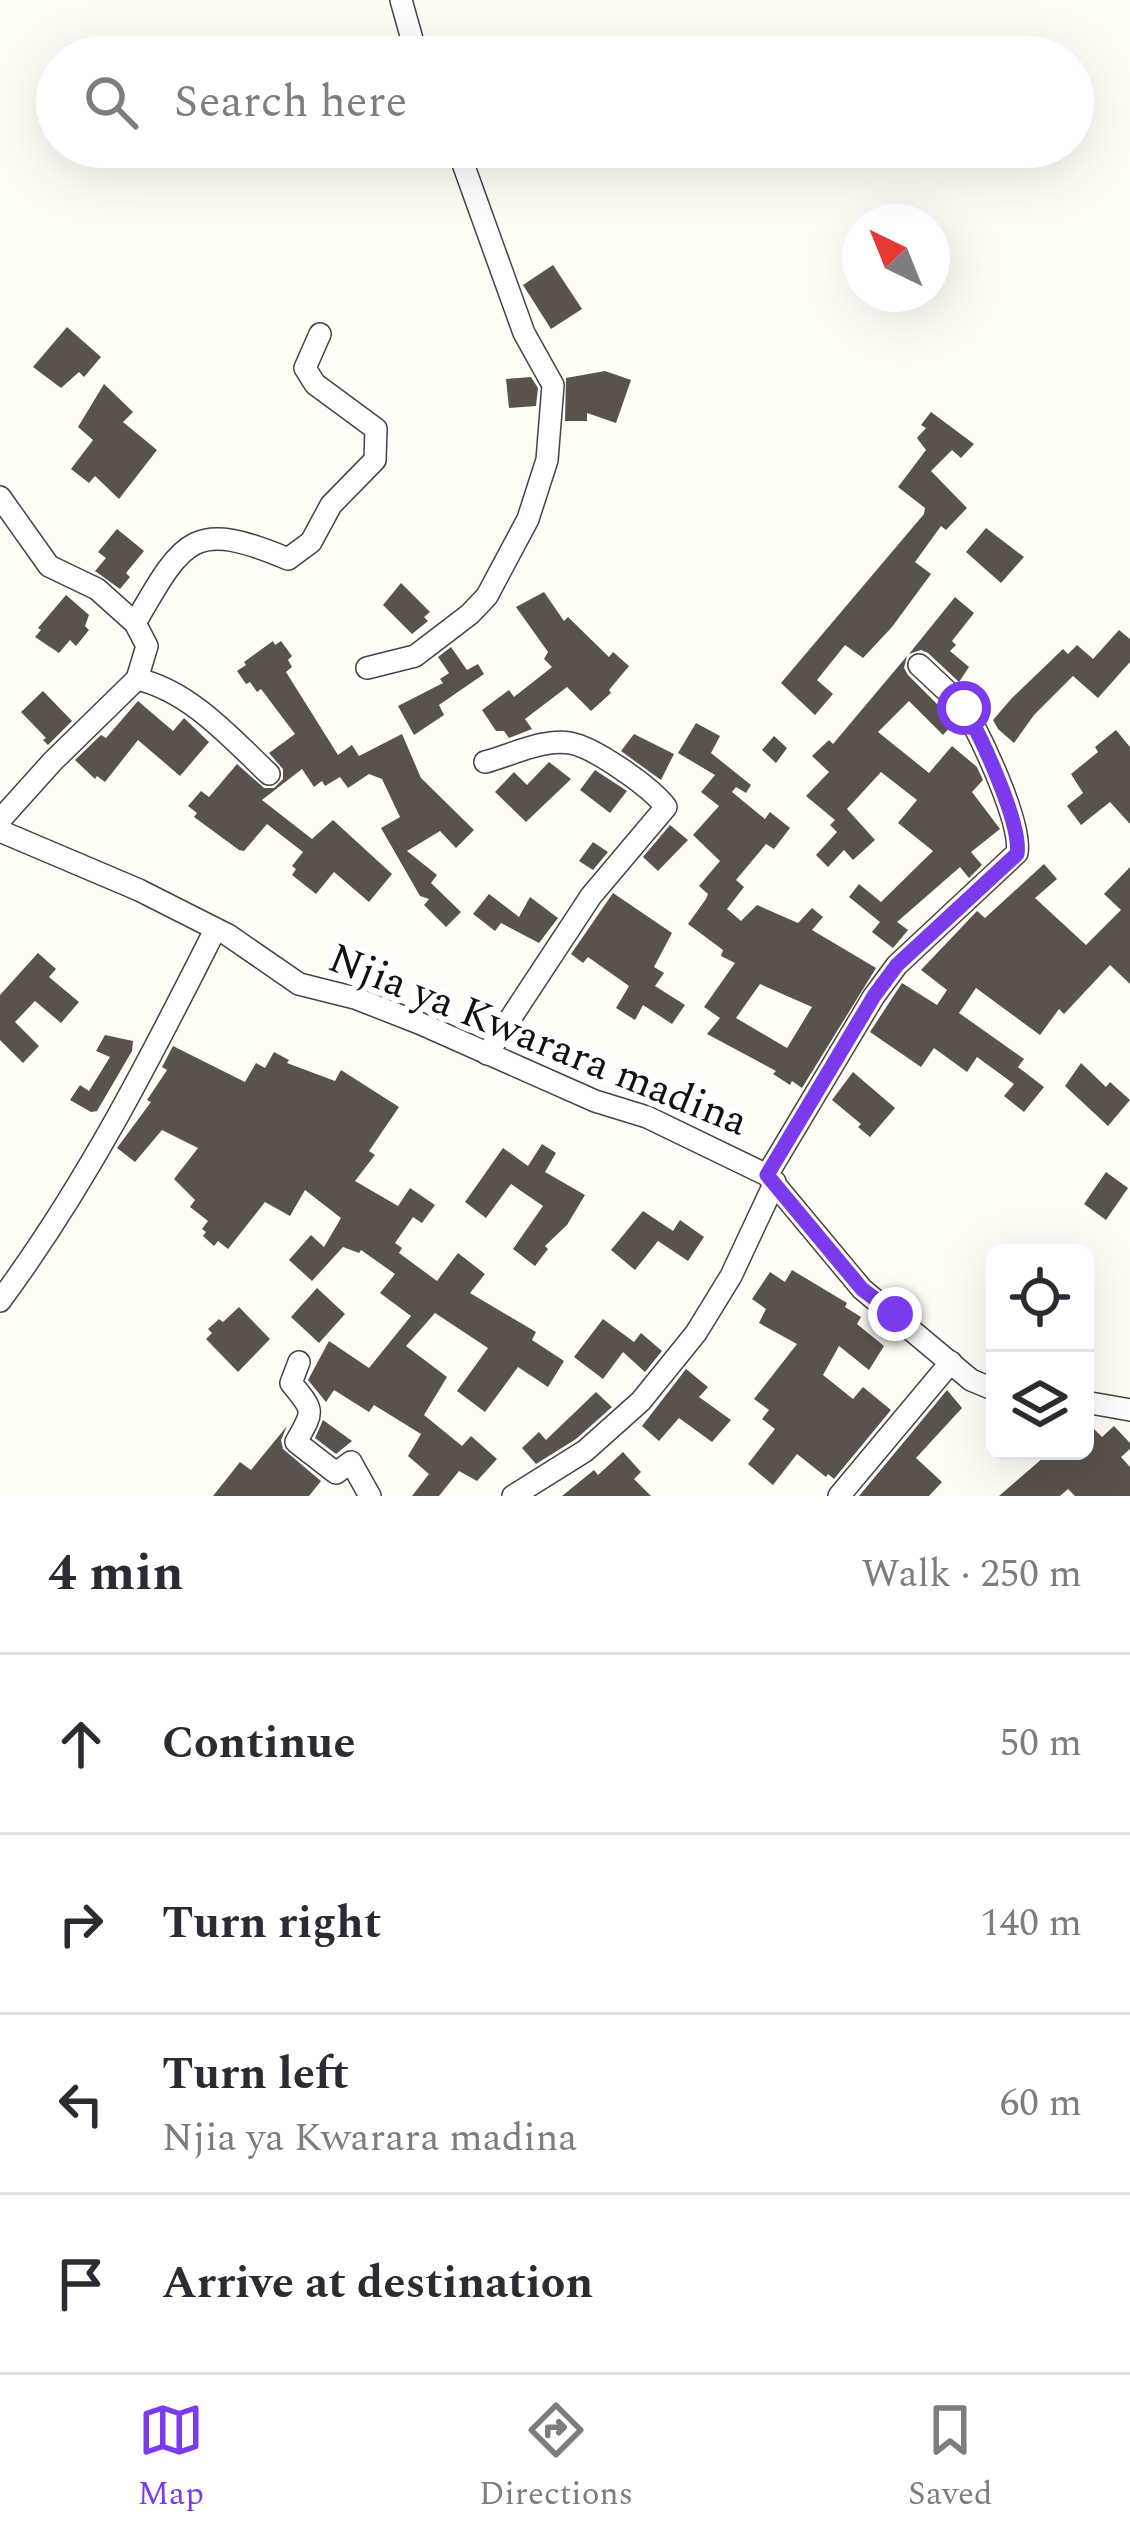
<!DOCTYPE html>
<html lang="en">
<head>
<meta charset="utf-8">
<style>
	:root { --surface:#fff; --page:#f2f2f3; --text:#2b2b33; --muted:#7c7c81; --line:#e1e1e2; --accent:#7c3aed }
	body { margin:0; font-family:Spectral,serif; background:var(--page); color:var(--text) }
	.controls { position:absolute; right:36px; bottom:36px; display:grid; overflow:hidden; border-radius:18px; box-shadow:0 12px 48px #0002 }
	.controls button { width:108px; height:108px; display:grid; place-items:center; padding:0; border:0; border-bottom:3px solid var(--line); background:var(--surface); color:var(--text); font:60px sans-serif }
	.compass { position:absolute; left:842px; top:204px; width:108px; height:108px; border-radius:50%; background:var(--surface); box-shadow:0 12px 48px #0002; rotate:317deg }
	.stop { position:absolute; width:36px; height:36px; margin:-27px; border:9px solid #7c3aed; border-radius:50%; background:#fff }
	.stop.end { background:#7c3aed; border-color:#fff; box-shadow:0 3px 12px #0008 }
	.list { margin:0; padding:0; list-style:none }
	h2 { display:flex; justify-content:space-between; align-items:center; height:156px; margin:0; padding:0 48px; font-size:51px }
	h2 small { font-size:39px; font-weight:400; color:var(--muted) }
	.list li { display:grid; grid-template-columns:78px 1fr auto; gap:36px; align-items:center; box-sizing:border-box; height:180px; padding:0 48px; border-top:3px solid var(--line) }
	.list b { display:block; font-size:45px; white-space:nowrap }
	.list p { margin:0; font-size:39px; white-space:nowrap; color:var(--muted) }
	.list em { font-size:39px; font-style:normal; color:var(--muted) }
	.icon { flex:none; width:66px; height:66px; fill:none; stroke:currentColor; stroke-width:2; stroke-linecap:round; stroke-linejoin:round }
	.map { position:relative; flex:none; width:1130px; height:1496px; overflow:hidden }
	.search { position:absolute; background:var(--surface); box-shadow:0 12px 48px #0002; left:36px; right:36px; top:36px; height:132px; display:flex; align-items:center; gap:30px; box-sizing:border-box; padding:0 42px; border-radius:66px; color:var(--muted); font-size:45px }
	.sheet { height:876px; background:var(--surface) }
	nav { display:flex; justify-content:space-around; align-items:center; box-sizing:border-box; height:168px; border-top:3px solid var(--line); background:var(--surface); font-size:33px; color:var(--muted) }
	nav a { display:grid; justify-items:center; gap:6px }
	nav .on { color:var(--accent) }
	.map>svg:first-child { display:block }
	.building { fill:#5a524d; fill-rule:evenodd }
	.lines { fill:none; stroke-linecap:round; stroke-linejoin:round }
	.minor-casing { stroke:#444; stroke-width:24 }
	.minor { stroke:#fff; stroke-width:21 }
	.route { stroke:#7c3aed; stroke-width:15 }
	.labels { text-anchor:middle; stroke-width:12; stroke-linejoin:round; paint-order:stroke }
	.street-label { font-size:42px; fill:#111; stroke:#fff }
</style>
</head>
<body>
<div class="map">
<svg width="1130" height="1496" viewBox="0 0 1130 1496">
	<rect width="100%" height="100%" fill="#fffdf5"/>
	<g class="building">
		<polygon points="553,265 582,309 551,329 523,285"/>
		<polygon points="67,327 101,357 84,377 79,372 61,388 33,367"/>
		<polygon points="605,371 631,380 616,423 587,413 587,421 565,421 566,378"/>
		<polygon points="531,377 538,388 536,406 509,408 506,379"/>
		<polygon points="104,384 133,412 123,422 157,450 119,499 95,476 89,483 71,469 93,440 78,427"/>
		<polygon points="931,412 974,444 961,458 952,450 931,471 967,508 946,530 941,526 915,562 931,574 892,627 863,658 845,645 817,680 833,694 815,715 781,683 924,514 925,508 898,487 926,450 917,438 926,428 921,425"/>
		<polygon points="986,528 1024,557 1001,583 966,552"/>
		<polygon points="117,529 144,551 126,573 130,577 120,589 95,571 106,558 98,552"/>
		<polygon points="401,583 430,612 424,617 428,621 412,634 383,605"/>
		<polygon points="544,592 564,621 568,617 609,657 613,652 629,666 609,690 611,693 591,711 567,687 525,719 532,729 509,738 504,731 496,731 482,710 509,690 514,697 552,667 544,659 548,652 516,607"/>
		<polygon points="66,595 89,615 85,626 89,630 76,646 70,640 59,653 35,637 41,630 38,628"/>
		<polygon points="955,597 974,613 952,641 956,645 950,651 969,667 959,682 928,653 921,650 909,654"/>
		<polygon points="1119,630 1130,639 1130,662 1098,698 1073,676 1034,715 1014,743 998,729 993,720 1012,698 1063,649 1068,654 1077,645 1093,659"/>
		<polygon points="273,641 275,645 281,641 292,656 288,660 292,667 286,672 338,755 352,745 359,756 402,734 421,778 474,830 456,848 440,831 407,851 437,875 431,883 461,912 446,927 424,905 429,899 420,896 381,828 400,817 382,779 369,774 348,788 340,777 325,786 322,781 314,787 302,769 262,800 312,839 333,820 392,874 369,902 334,872 316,894 292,875 296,869 292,866 303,852 267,824 244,851 239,850 194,817 197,813 188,806 201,791 209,797 237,764 264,788 274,788 283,779 283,769 269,753 295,734 261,689 257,692 250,682 246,684 237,671 246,665 244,662"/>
		<polygon points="451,647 467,670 478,664 484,674 439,705 444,715 414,735 398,706 443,683 440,679 449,673 438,657"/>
		<polygon points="907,656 904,668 908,675 955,722 943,735 909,701 878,732 929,773 952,746 977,767 983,780 972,792 1000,829 971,852 982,865 969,878 960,867 897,922 908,930 893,948 872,932 880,922 849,897 859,884 881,902 933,851 898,823 917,800 881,772 847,809 875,840 853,860 844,850 828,867 816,855 837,832 830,825 835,820 806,796 829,772 812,756 829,740 833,744"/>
		<polygon points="43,691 72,721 48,745 43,740 46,738 21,712"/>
		<polygon points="138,701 173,731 184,718 209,742 180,776 138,740 105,782 97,776 95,779 75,760 101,735 106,738"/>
		<path d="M696,723L720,736L711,753L751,785L746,793L736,787L732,792L765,819L770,812L790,828L774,849L766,844L736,880L744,887L727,909L741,921L757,905L798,923L812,908L823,917L812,930L876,968L802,1088L792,1081L790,1085L773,1074L776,1071L707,1034L720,1018L704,1007L735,963L721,956L723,950L688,924L706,899L708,894L699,886L720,861L693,835L719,806L701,792L715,775L678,753ZM760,984L812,1007L787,1048L736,1018Z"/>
		<polygon points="1116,730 1130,747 1130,824 1110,802 1081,825 1067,806 1083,793 1071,774 1098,752 1095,747"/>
		<polygon points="634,734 674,754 661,780 621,751"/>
		<polygon points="774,736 787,748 776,763 762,750"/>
		<polygon points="549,762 571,779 526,822 495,792 514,772 527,785"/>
		<polygon points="595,770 627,791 610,813 580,790"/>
		<polygon points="670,825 688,840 658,871 643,857"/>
		<polygon points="593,842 608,852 593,870 579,861"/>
		<polygon points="1044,864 1057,879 1035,898 1086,945 1121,910 1104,894 1130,867 1130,984 1110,965 1064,1014 1059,1009 1040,1035 976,988 959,1013 1024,1059 1018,1067 1044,1087 1024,1112 1004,1096 1014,1084 977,1057 967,1072 934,1048 921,1067 870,1032 902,983 937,1005 947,990 921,970 977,911 985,918"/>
		<polygon points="613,893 672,933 654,967 664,973 655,986 685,1005 672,1024 643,1005 635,1020 616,1008 629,986 588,957 583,963 571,954"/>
		<polygon points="489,894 519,917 530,897 558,918 539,943 501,923 495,931 473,914"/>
		<polygon points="38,953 56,969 49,977 79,1002 61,1023 35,1001 15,1022 39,1046 23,1063 0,1040 0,995"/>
		<polygon points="105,1035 133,1041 132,1051 97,1111 91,1112 70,1100 80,1085 89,1091 110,1057 96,1051"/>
		<polygon points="173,1046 245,1082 256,1063 265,1068 274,1052 289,1060 287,1063 335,1081 341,1070 399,1107 369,1151 375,1155 355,1181 398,1206 410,1188 435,1205 422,1223 413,1217 395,1243 402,1248 399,1253 437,1281 458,1253 485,1274 470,1293 536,1332 532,1340 564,1361 548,1387 518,1367 485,1412 457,1391 488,1348 435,1313 406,1346 447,1377 424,1415 462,1446 471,1436 497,1459 477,1481 459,1471 439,1496 412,1496 429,1474 408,1456 421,1434 374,1405 369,1412 334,1390 326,1402 308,1380 329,1341 369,1368 411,1316 380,1293 395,1274 361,1250 359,1253 343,1247 312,1281 289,1260 311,1235 324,1247 341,1218 305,1190 290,1216 265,1202 228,1249 218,1241 214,1246 203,1236 206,1232 202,1229 208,1221 190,1207 195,1200 174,1179 198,1148 162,1130 135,1162 117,1148 151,1102 147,1100 167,1070 162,1067"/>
		<polygon points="1081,1063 1106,1087 1110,1082 1130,1100 1108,1126 1065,1086"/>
		<polygon points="853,1072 895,1108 870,1137 858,1127 861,1124 832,1100"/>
		<polygon points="542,1144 556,1153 545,1172 585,1195 567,1225 545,1246 548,1249 535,1266 513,1249 543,1206 511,1184 486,1218 465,1202 503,1148 528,1166"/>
		<polygon points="1106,1172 1128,1188 1106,1220 1084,1204"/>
		<polygon points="643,1211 673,1231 680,1220 704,1237 688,1261 658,1241 635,1270 611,1250"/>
		<polygon points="792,1270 847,1303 845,1307 861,1317 857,1324 884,1346 869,1370 839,1346 823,1375 853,1399 863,1387 891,1410 834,1479 828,1474 826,1477 797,1454 773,1485 748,1464 775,1429 762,1419 769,1410 754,1399 797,1344 759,1323 766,1309 752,1299 770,1272 785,1282"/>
		<polygon points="317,1288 345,1314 319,1343 291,1317"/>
		<polygon points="239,1307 270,1339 238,1372 206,1339 212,1333 208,1329 219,1319 223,1322"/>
		<polygon points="603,1319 634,1342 641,1333 662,1351 645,1372 623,1352 603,1379 574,1357"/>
		<polygon points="686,1369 708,1387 699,1397 731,1420 712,1442 679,1418 659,1441 642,1426"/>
		<polygon points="947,1390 962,1408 916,1458 942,1482 929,1496 859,1496"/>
		<polygon points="596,1392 612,1407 576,1439 536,1464 522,1448 539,1432 546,1440"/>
		<polygon points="323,1420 352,1441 336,1454 315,1438"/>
		<polygon points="1085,1420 1102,1437 1114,1426 1130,1443 1130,1449 1121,1457 1130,1467 1130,1496 1075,1496 1068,1489 1060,1496 999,1496 1051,1451 1085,1451"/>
		<polygon points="287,1426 281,1440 283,1449 321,1481 309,1496 213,1496 240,1462 251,1470"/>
		<polygon points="623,1452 641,1472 634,1479 651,1496 562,1496 594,1470 598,1475"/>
	</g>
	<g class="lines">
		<g class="minor-casing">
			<g id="minor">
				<polyline points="401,0 417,57"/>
				<polyline points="0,497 49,566 97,589 135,623 147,646 137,679"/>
				<path d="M135,623C184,538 193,519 288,559L311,542L331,505L375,460L376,429L315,384L305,368L320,334"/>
				<polyline points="367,668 415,656 470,614 487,596 528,519 547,460 553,385 524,333 457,147"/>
				<path d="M485,762C509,756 544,738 570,743C594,747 651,787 666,807L591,896L487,1054"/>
				<path d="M0,820L53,761L137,679C190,691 231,738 269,774"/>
				<polyline points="0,831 139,890 228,935 299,984 355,998 419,1023 595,1101 647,1117 767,1175 862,1289 971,1380 995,1390"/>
				<path d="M767,1175L874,996L897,965L1017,853C1022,825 986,749 972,722L965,708L919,665"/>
				<path d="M0,1301C86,1185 150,1059 215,930"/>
				<path d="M299,1362L291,1383C315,1412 314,1410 296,1442L336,1473L351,1462L370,1496"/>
				<polyline points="1085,1402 1130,1410"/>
				<polyline points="513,1496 585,1451 641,1401 696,1333 731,1276 775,1182"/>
				<polyline points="839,1496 951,1362"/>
			</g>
		</g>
		<use href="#minor" class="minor"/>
	</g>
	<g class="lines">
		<path class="route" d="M895,1314L862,1289L767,1175L874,996L897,965L1017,854C1022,825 981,736 964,708"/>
	</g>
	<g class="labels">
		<g class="street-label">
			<text transform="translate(539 1038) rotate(22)" y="15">Njia ya Kwarara madina</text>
		</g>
	</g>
</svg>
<div class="controls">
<button><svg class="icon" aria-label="locate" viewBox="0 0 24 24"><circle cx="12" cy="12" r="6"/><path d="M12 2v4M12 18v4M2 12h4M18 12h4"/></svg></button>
<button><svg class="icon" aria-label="layers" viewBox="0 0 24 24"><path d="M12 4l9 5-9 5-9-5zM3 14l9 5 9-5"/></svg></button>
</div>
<svg class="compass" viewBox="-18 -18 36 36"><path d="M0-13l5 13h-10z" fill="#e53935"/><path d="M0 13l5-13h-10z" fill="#7c7c81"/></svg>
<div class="stop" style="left:964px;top:708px"></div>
<div class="stop end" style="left:895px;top:1314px"></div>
<div class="search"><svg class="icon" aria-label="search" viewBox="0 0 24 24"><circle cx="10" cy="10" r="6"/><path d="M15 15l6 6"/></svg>Search here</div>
</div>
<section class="sheet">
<h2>4 min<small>Walk · 250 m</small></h2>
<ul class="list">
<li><svg class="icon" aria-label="ahead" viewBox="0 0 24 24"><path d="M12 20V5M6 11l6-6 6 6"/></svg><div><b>Continue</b></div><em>50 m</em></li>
<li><svg class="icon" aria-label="right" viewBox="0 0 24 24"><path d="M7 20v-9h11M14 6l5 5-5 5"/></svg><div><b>Turn right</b></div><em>140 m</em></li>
<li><svg class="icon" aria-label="left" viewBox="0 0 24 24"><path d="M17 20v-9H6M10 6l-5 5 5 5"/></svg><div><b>Turn left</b><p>Njia ya Kwarara madina</p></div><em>60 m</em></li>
<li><svg class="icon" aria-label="arrive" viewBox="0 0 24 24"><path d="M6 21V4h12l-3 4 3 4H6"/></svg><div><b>Arrive at destination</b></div></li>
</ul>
</section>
<nav>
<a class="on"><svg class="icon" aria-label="map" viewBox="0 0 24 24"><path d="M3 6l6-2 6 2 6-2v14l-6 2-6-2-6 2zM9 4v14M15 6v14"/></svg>Map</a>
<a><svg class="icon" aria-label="directions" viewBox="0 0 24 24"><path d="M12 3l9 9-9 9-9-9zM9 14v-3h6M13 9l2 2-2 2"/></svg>Directions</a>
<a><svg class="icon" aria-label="saved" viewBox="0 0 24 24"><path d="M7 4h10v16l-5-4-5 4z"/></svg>Saved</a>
</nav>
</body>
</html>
